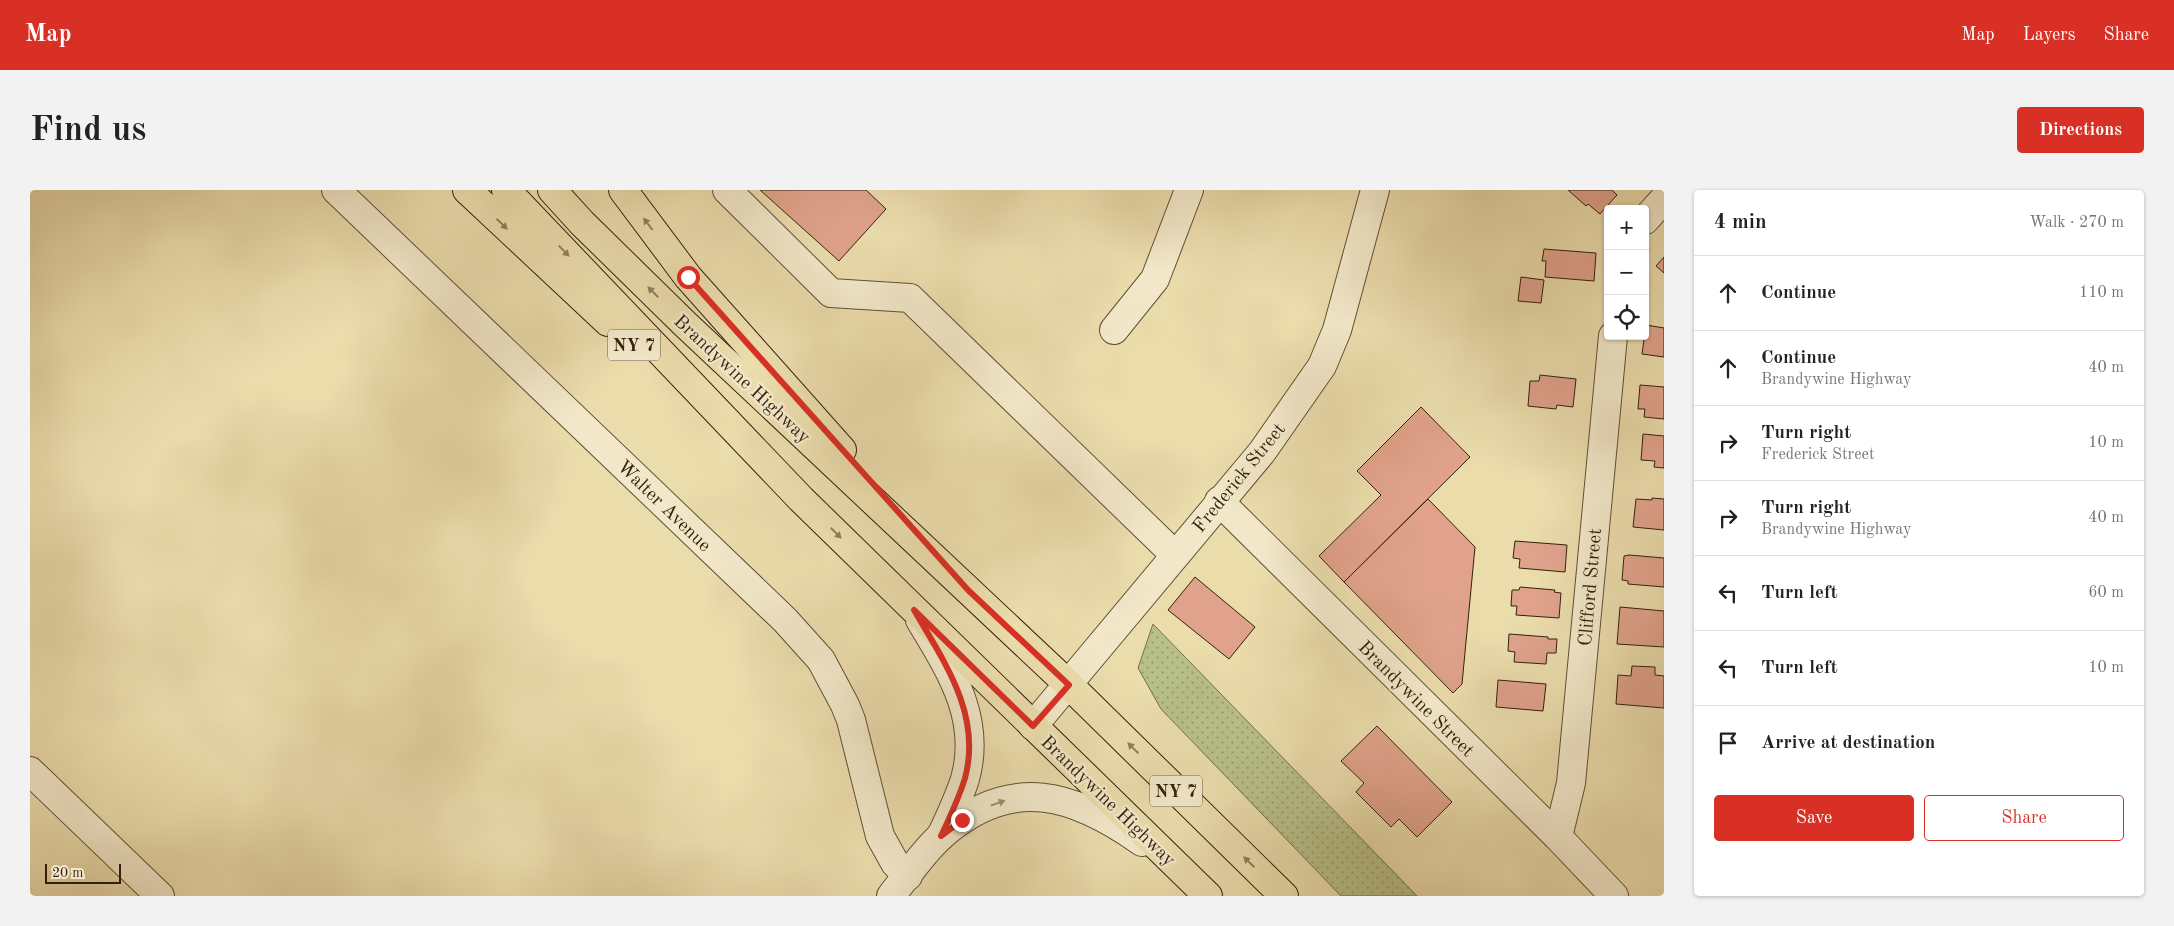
<!DOCTYPE html>
<html lang="en">
<head>
<meta charset="utf-8">
<style>
	:root { --surface:#fff; --page:#f2f2f2; --text:#222; --muted:#767676; --line:#e0e0e0; --accent:#d93025 }
	body { margin:0; font-family:"Old Standard TT",serif; background:var(--page); color:var(--text) }
	.controls { position:absolute; right:15px; top:15px; display:grid; overflow:hidden; border-radius:5px; box-shadow:0 1px 4px #0004 }
	.controls button { width:45px; height:45px; display:grid; place-items:center; padding:0; border:0; border-bottom:1px solid var(--line); background:var(--surface); color:var(--text); font:25px sans-serif }
	.scale { position:absolute; left:15px; bottom:12px; width:76px; box-sizing:border-box; padding-left:5px; border:2px solid #32210e; border-top:0; font-size:14px; line-height:18px; white-space:nowrap; color:#32210e; -webkit-text-stroke:4px #f2e8c9; paint-order:stroke }
	.stop { position:absolute; width:15px; height:15px; margin:-11px; border:4px solid #d93025; border-radius:50%; background:#fff }
	.stop.end { background:#d93025; border-color:#fff; box-shadow:0 1px 5px #0008 }
	.list { margin:0; padding:0; list-style:none }
	h2 { display:flex; justify-content:space-between; align-items:center; height:65px; margin:0; padding:0 20px; font-size:21px }
	h2 small { font-size:16px; font-weight:400; color:var(--muted) }
	.list li { display:grid; grid-template-columns:32px 1fr auto; gap:15px; align-items:center; box-sizing:border-box; height:75px; padding:0 20px; border-top:1px solid var(--line) }
	.list b { display:block; font-size:19px; white-space:nowrap }
	.list p { margin:0; font-size:16px; white-space:nowrap; color:var(--muted) }
	.list em { font-size:16px; font-style:normal; color:var(--muted) }
	.actions { display:flex; gap:10px; padding:15px 20px }
	.actions a { flex:1; padding:11px 0; border:1px solid var(--accent); border-radius:5px; text-align:center; font-size:18px; color:var(--accent) }
	.actions .main { background:var(--accent); color:#fff }
	.icon { flex:none; width:28px; height:28px; fill:none; stroke:currentColor; stroke-width:2; stroke-linecap:round; stroke-linejoin:round }
	.map { position:relative; flex:none; width:1634px; height:706px; overflow:hidden; border-radius:5px }
	header { display:flex; align-items:center; gap:30px; box-sizing:border-box; height:70px; padding:0 25px; background:var(--accent); color:#fff }
	header strong { font-size:24px }
	nav { display:flex; gap:28px; margin-inline-start:auto; font-size:18px }
	.intro { display:flex; align-items:center; justify-content:space-between; box-sizing:border-box; height:120px; padding:0 30px }
	h1 { margin:0; font-size:35px }
	.button { padding:12px 22px; border-radius:5px; background:var(--accent); color:#fff; font-size:18px; font-weight:700 }
	main { display:flex; gap:30px; padding:0 30px }
	aside { flex:1; background:var(--surface); border-radius:5px; box-shadow:0 1px 4px #0004 }
	.map>svg:first-child { display:block }
	.grass { fill:url(#grass-dots); stroke:#75704c }
	.building { fill:#e0a28b; stroke:#32210e }
	.lines { fill:none; stroke-linecap:round; stroke-linejoin:round }
	.minor-casing { stroke:#605036; stroke-width:30 }
	.major-casing { stroke:#32210e; stroke-width:30 }
	.minor { stroke:#f2e8c9; stroke-width:28 }
	.major { stroke:#ebdcac; stroke-width:28 }
	.oneway { fill:#8e7e5d }
	.oneway2 { fill:#9c8e75 }
	.route { stroke:#d93025; stroke-width:6 }
	.labels { text-anchor:middle; stroke-width:5; stroke-linejoin:round; paint-order:stroke }
	.shield { fill:#f2e8c9; stroke:#6c5d46; stroke-width:1 }
	.shield-label { font-size:18px; font-weight:bold; fill:#32210e }
	.street-label { font-size:19px; fill:#32210e; stroke:#f2e8c9 }
</style>
</head>
<body>
<header>
<strong>Map</strong>
<nav><a>Map</a><a>Layers</a><a>Share</a></nav>
</header>
<div class="intro"><h1>Find us</h1><a class="button">Directions</a></div>
<main>
<div class="map">
<svg width="1634" height="706" viewBox="0 0 1634 706">
	<defs>
		<pattern id="grass-dots" width="8" height="8" patternUnits="userSpaceOnUse" patternTransform="scale(1.25)"><rect width="8" height="8" fill="#b8c089"/><path d="M2 2h.1M6 6h.1" fill="none" stroke="#969c6e" stroke-width="1.8" stroke-linecap="round"/></pattern>
	</defs>
	<rect width="100%" height="100%" fill="#ebdcac"/>
	<filter id="stains"><feTurbulence type="fractalNoise" baseFrequency=".004" numOctaves="4"/><feColorMatrix values="0 0 0 0 .2 0 0 0 0 .09 0 0 0 0 .02 0 0 0 .5 -.17"/></filter>
	<radialGradient id="worn" r=".72"><stop offset=".6" stop-color="#630" stop-opacity="0"/><stop offset="1" stop-color="#630" stop-opacity=".3"/></radialGradient>
	<polygon class="grass" points="1123,434 1387,706 1311,706 1131,519 1108,478"/>
	<g class="building">
		<polygon points="730,0 836,0 856,19 809,71"/>
		<polygon points="1538,0 1582,0 1587,5 1570,24 1558,14 1556,16"/>
		<polygon points="1514,59 1566,63 1564,91 1515,87 1516,71 1512,71"/>
		<polygon points="1634,67 1634,83 1626,76"/>
		<polygon points="1491,87 1514,90 1511,113 1488,111"/>
		<polygon points="1616,135 1634,138 1634,167 1612,164"/>
		<polygon points="1510,185 1546,189 1543,217 1527,215 1526,219 1498,216 1500,191 1509,191"/>
		<polygon points="1610,195 1634,197 1634,229 1614,227 1615,219 1608,219"/>
		<polygon points="1391,217 1440,267 1314,392 1289,366 1351,305 1327,281"/>
		<polygon points="1613,244 1634,246 1634,278 1624,277 1625,271 1611,270"/>
		<polygon points="1622,308 1634,309 1634,340 1603,337 1606,309 1622,310"/>
		<polygon points="1398,309 1445,357 1432,494 1423,503 1314,392"/>
		<polygon points="1485,351 1537,355 1535,382 1489,378 1490,369 1483,368"/>
		<polygon points="1599,365 1634,368 1634,397 1598,394 1598,391 1592,390 1594,366"/>
		<polygon points="1165,387 1225,437 1199,469 1138,420"/>
		<polygon points="1490,397 1525,400 1524,402 1531,403 1529,428 1486,425 1487,416 1481,416 1482,400 1489,400"/>
		<polygon points="1590,417 1634,421 1634,457 1587,454"/>
		<polygon points="1479,444 1518,447 1518,449 1527,449 1526,463 1517,463 1516,474 1484,472 1485,462 1478,461"/>
		<polygon points="1602,476 1625,477 1625,485 1634,486 1634,518 1586,514 1588,485 1601,486"/>
		<polygon points="1468,490 1516,494 1513,521 1466,517"/>
		<polygon points="1347,536 1422,612 1387,647 1369,629 1361,637 1326,602 1334,593 1311,571"/>
	</g>
	<g class="lines">
		<g class="minor-casing">
			<g id="minor">
				<polyline points="306,0 755,430 791,470 815,515 821,530 850,646 865,673 878,686"/>
				<polyline points="697,0 801,103 880,108 1145,365"/>
				<polyline points="1615,30 1634,9"/>
				<polyline points="1084,140 1125,89 1159,0"/>
				<polyline points="1189,311 1528,647 1584,706"/>
				<path d="M890,430C920,480 952,528 935,589C929,608 920,627 911,646"/>
				<polyline points="1003,536 1232,262 1292,176 1307,140 1345,0"/>
				<polyline points="0,581 130,706"/>
				<polyline points="1528,647 1541,593 1583,146"/>
				<path d="M861,706C877,686 893,662 912,645C982,584 1044,604 1112,652"/>
			</g>
		</g>
		<g class="major-casing">
			<g id="major">
				<polyline points="437,0 578,132"/>
				<polyline points="476,0 771,309 1178,706"/>
				<polyline points="522,0 552,33 655,134 1039,495 1254,706"/>
				<polyline points="593,0 658,87 812,260"/>
			</g>
		</g>
		<use href="#minor" class="minor"/>
		<use href="#major" class="major"/>
	</g>
	<defs><path id="oneway-solid" d="M-6-.8H1V-3.2L6.5 0L1 3.2V.8H-6Z" transform="scale(1.25)"/></defs>
	<g class="oneway">
		<use href="#oneway-solid" transform="translate(472 34) rotate(44)"/>
		<use href="#oneway-solid" transform="translate(618 34) rotate(-127)"/>
		<use href="#oneway-solid" transform="translate(534 61) rotate(46)"/>
		<use href="#oneway-solid" transform="translate(623 102) rotate(-135)"/>
		<use href="#oneway-solid" transform="translate(806 343) rotate(45)"/>
		<use href="#oneway-solid" transform="translate(1103 558) rotate(-136)"/>
		<use href="#oneway-solid" transform="translate(1219 672) rotate(-136)"/>
	</g>
	<use class="oneway2" href="#oneway-solid" transform="translate(968 613) rotate(-19)"/>
	<g class="lines">
		<path class="route" d="M658,87L938,400L1039,495L1003,536L884,420C915,473 952,525 935,588C929,608 920,627 911,646L932,630"/>
	</g>
	<g class="labels">
		<g class="shield">
			<rect x="578" y="139.5" width="52" height="31" rx="4"/>
			<rect x="1120" y="585.5" width="52" height="31" rx="4"/>
		</g>
		<g class="shield-label">
			<text x="604" y="161">NY 7</text>
			<text x="1146" y="607">NY 7</text>
		</g>
		<g class="street-label">
			<text transform="translate(713 188) rotate(43)" y="7">Brandywine Highway</text>
			<text transform="translate(1208 287) rotate(-51)" y="7">Frederick Street</text>
			<text transform="translate(635 315) rotate(44)" y="7">Walter Avenue</text>
			<text transform="translate(1559 397) rotate(-85)" y="7">Clifford Street</text>
			<text transform="translate(1387 508) rotate(45)" y="7">Brandywine Street</text>
			<text transform="translate(1079 610) rotate(44)" y="7">Brandywine Highway</text>
		</g>
	</g>
	<rect width="100%" height="100%" filter="url(#stains)"/>
	<rect width="100%" height="100%" fill="url(#worn)"/>
</svg>
<div class="controls">
<button>+</button>
<button>−</button>
<button><svg class="icon" aria-label="locate" viewBox="0 0 24 24"><circle cx="12" cy="12" r="6"/><path d="M12 2v4M12 18v4M2 12h4M18 12h4"/></svg></button>
</div>
<div class="scale">20 m</div>
<div class="stop" style="left:658px;top:87px"></div>
<div class="stop end" style="left:932px;top:630px"></div>
</div>
<aside>
<h2>4 min<small>Walk · 270 m</small></h2>
<ul class="list">
<li><svg class="icon" aria-label="ahead" viewBox="0 0 24 24"><path d="M12 20V5M6 11l6-6 6 6"/></svg><div><b>Continue</b></div><em>110 m</em></li>
<li><svg class="icon" aria-label="ahead" viewBox="0 0 24 24"><path d="M12 20V5M6 11l6-6 6 6"/></svg><div><b>Continue</b><p>Brandywine Highway</p></div><em>40 m</em></li>
<li><svg class="icon" aria-label="right" viewBox="0 0 24 24"><path d="M7 20v-9h11M14 6l5 5-5 5"/></svg><div><b>Turn right</b><p>Frederick Street</p></div><em>10 m</em></li>
<li><svg class="icon" aria-label="right" viewBox="0 0 24 24"><path d="M7 20v-9h11M14 6l5 5-5 5"/></svg><div><b>Turn right</b><p>Brandywine Highway</p></div><em>40 m</em></li>
<li><svg class="icon" aria-label="left" viewBox="0 0 24 24"><path d="M17 20v-9H6M10 6l-5 5 5 5"/></svg><div><b>Turn left</b></div><em>60 m</em></li>
<li><svg class="icon" aria-label="left" viewBox="0 0 24 24"><path d="M17 20v-9H6M10 6l-5 5 5 5"/></svg><div><b>Turn left</b></div><em>10 m</em></li>
<li><svg class="icon" aria-label="arrive" viewBox="0 0 24 24"><path d="M6 21V4h12l-3 4 3 4H6"/></svg><div><b>Arrive at destination</b></div></li>
</ul>
<div class="actions"><a class="main">Save</a><a>Share</a></div>
</aside>
</main>
</body>
</html>
